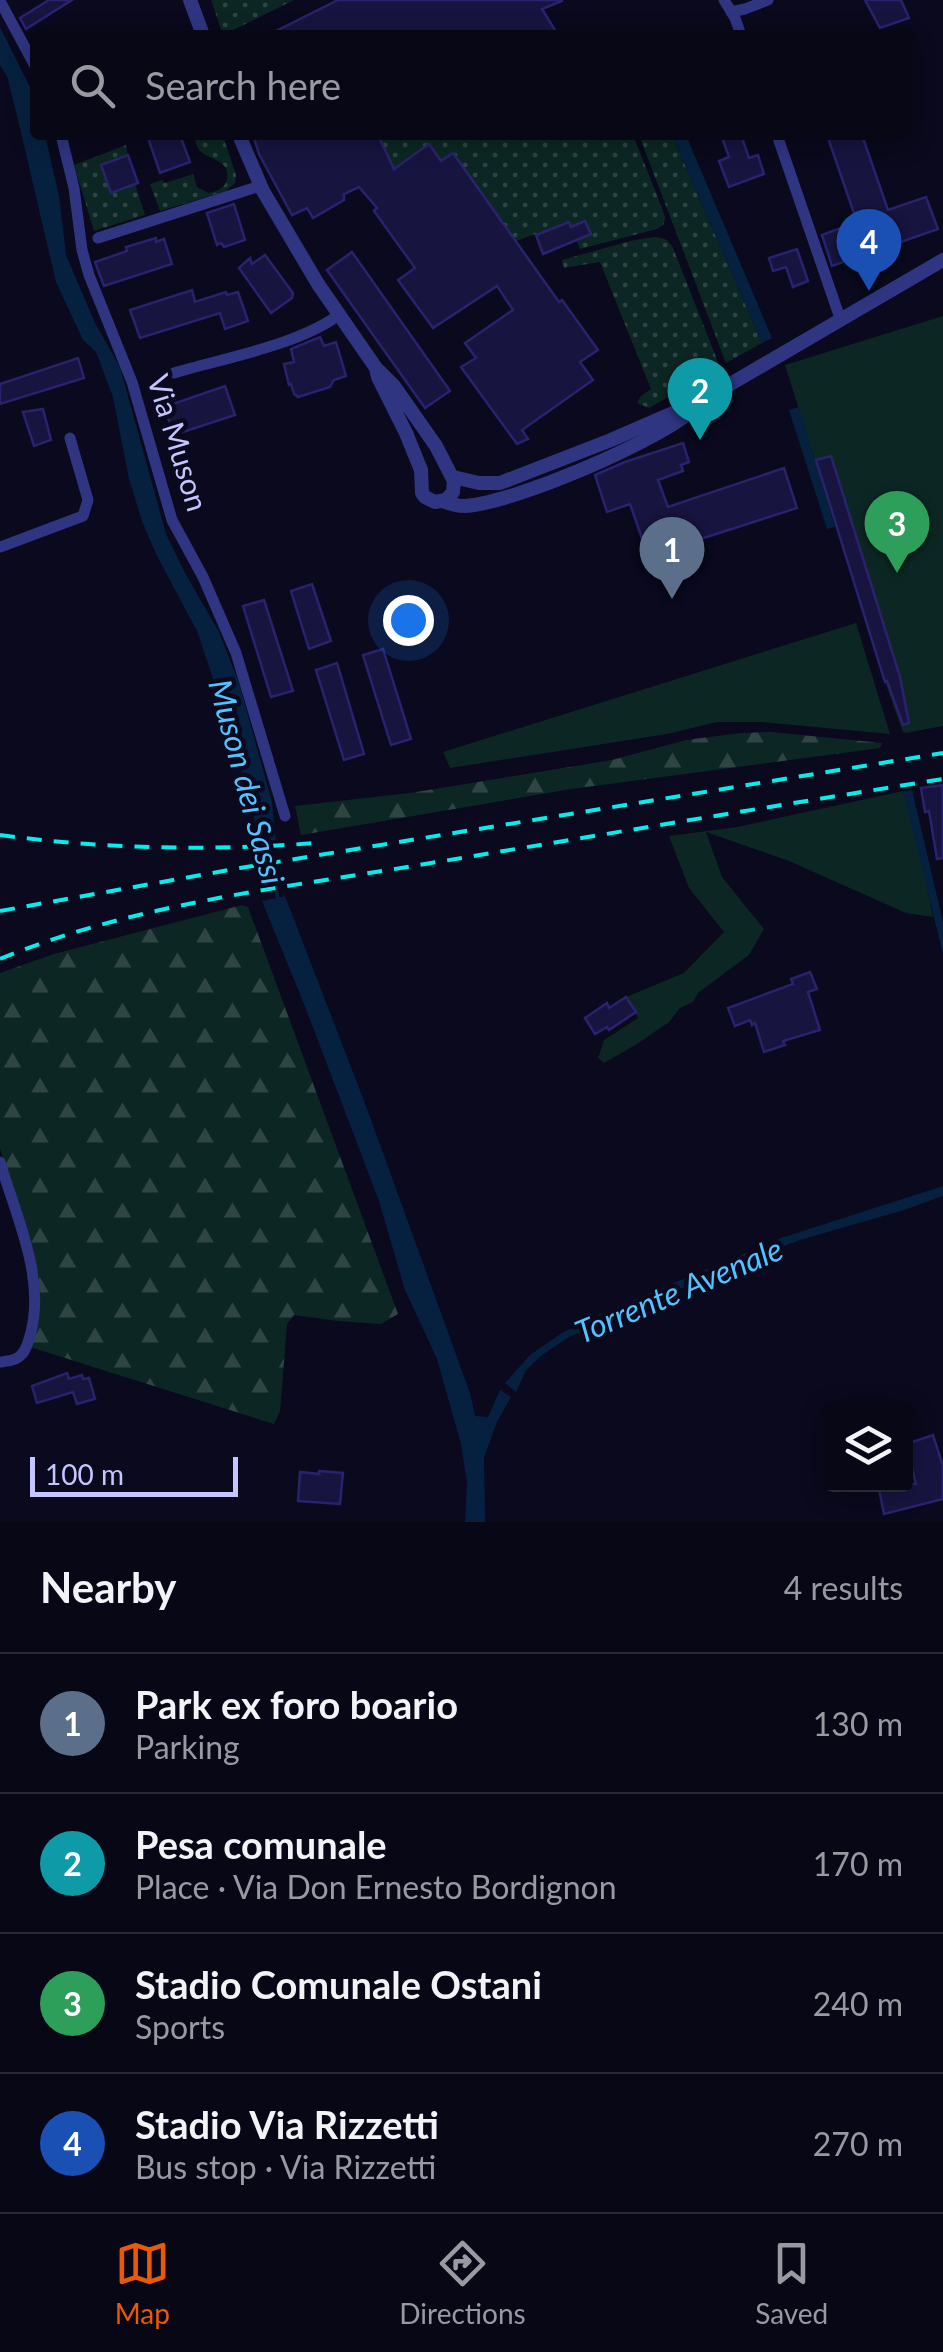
<!DOCTYPE html>
<html lang="en">
<head>
<meta charset="utf-8">
<style>
	:root { --surface:#080716; --page:#11101f; --text:#f1f3f6; --muted:#9899a1; --line:#292835; --accent:#ea580c }
	body { margin:0; font-family:Lato,sans-serif; background:var(--page); color:var(--text) }
	.controls { position:absolute; right:30px; bottom:30px; display:grid; overflow:hidden; border-radius:10px; box-shadow:0 5px 25px #0003 }
	.controls button { width:90px; height:90px; display:grid; place-items:center; padding:0; border:0; border-bottom:2px solid var(--line); background:var(--surface); color:var(--text); font:50px sans-serif }
	.scale { position:absolute; left:30px; bottom:25px; width:208px; box-sizing:border-box; padding-left:10px; border:5px solid #c5c5ff; border-top:0; font-size:28px; line-height:35px; white-space:nowrap; color:#c5c5ff; -webkit-text-stroke:8px #0a091d; paint-order:stroke }
	.you { position:absolute; left:408px; top:620px; width:35px; height:35px; margin:-25px; border:8px solid #fff; border-radius:50%; background:#1a73e8; box-shadow:0 0 0 15px #1a73e833 }
	.badge { display:grid; place-items:center; width:65px; height:65px; border-radius:50%; background:var(--accent); color:#fff; font-size:32px; font-weight:700 }
	.pin { position:absolute; translate:-50% -82px; filter:drop-shadow(0 2px 5px #0008) }
	.pin::after { content:''; position:absolute; top:52px; width:35px; height:30px; background:inherit; clip-path:polygon(0 0,100% 0,50% 100%) }
	.list { margin:0; padding:0; list-style:none }
	h2 { display:flex; justify-content:space-between; align-items:center; height:130px; margin:0; padding:0 40px; font-size:42px }
	h2 small { font-size:32px; font-weight:400; color:var(--muted) }
	.list li { display:grid; grid-template-columns:65px 1fr auto; gap:30px; align-items:center; box-sizing:border-box; height:140px; padding:0 40px; border-top:2px solid var(--line) }
	.list b { display:block; font-size:38px; white-space:nowrap }
	.list p { margin:0; font-size:32px; white-space:nowrap; color:var(--muted) }
	.list em { font-size:32px; font-style:normal; color:var(--muted) }
	.icon { flex:none; width:55px; height:55px; fill:none; stroke:currentColor; stroke-width:2; stroke-linecap:round; stroke-linejoin:round }
	.map { position:relative; flex:none; width:943px; height:1522px; overflow:hidden }
	.search { position:absolute; background:var(--surface); box-shadow:0 5px 25px #0003; left:30px; right:30px; top:30px; height:110px; display:flex; align-items:center; gap:25px; box-sizing:border-box; padding:0 35px; border-radius:10px; color:var(--muted); font-size:38px }
	.sheet { height:690px; background:var(--surface) }
	nav { display:flex; justify-content:space-around; align-items:center; box-sizing:border-box; height:140px; border-top:2px solid var(--line); background:var(--surface); font-size:28px; color:var(--muted) }
	nav a { display:grid; justify-items:center; gap:5px }
	nav .on { color:var(--accent) }
	.map>svg:first-child { display:block }
	.grass { fill:#0c2723 }
	.forest { fill:url(#forest-firs) }
	.park { fill:url(#park-dots) }
	.water { fill:#06213f }
	.lines { fill:none; stroke-linecap:round; stroke-linejoin:round }
	.stream { stroke:#06213f; stroke-width:4 }
	.building { fill:#17143f; stroke:#29236e; stroke-width:2.5 }
	.minor { stroke:#2f3581; stroke-width:11 }
	.tertiary { stroke:#2f3581; stroke-width:14 }
	.rail { stroke:#00f0ed; stroke-width:4; stroke-dasharray:15 12; stroke-linecap:butt }
	.labels { text-anchor:middle; stroke-width:9; stroke-linejoin:round; paint-order:stroke }
	.street-label { font-size:30px; fill:#c5c5ff; stroke:#0a091d }
	.water-label { font-size:32px; font-style:italic; fill:#53c3ff; stroke:#0a091d }
</style>
</head>
<body>
<div class="map">
<svg width="943" height="1522" viewBox="0 0 943 1522">
	<defs>
		<pattern id="forest-firs" width="22" height="20" patternUnits="userSpaceOnUse" patternTransform="scale(2.5)"><rect width="22" height="20" fill="#0c2723"/><path d="M5 1l3.5 6h-7zM16 11l3.5 6h-7z" fill="#2e4544"/></pattern>
		<pattern id="park-dots" width="8" height="8" patternUnits="userSpaceOnUse" patternTransform="scale(2.5)"><rect width="8" height="8" fill="#0c2723"/><path d="M2 2h.1M6 6h.1" fill="none" stroke="#2e4544" stroke-width="1.8" stroke-linecap="round"/></pattern>
	</defs>
	<rect width="100%" height="100%" fill="#0a091d"/>
	<g class="grass">
		<polygon points="943,316 943,726 906,733 903,732 885,682 785,365"/>
		<polygon points="856,623 890,734 761,722 717,722 667,734 450,768 443,752"/>
		<polygon points="903,791 921,858 933,917 906,913 789,861 706,832 722,877 764,929 749,955 698,993 693,1002 680,1008 669,1022 637,1044 604,1063 598,1058 604,1040 638,1018 626,997 684,973 724,932 689,888 669,836 737,827"/>
	</g>
	<g class="forest">
		<polygon points="771,732 882,743 880,748 571,789 301,835 295,806 410,793 612,760 686,740 741,733"/>
		<polygon points="242,905 248,907 398,1314 381,1324 338,1321 294,1315 287,1324 280,1411 274,1424 30,1347 37,1274 0,1148 0,973 54,954"/>
	</g>
	<g class="park">
		<polygon points="211,0 294,0 225,34 221,29"/>
		<path d="M193,135L223,136L236,175L235,183L226,191L160,211L150,184L162,180L165,183L193,174L197,187L209,193C217,191 225,189 227,179C231,160 209,160 200,151C197,148 195,139 193,135Z"/>
		<polygon points="385,135 633,135 662,208 665,218 664,224 657,229 580,249 576,239 585,222 571,227 568,222 516,241 441,161 429,145 394,169 380,138"/>
		<polygon points="639,135 672,135 762,343 726,363"/>
		<polygon points="126,145 128,155 101,165 111,193 135,184 145,215 94,231 74,165"/>
		<path d="M654,237C664,238 668,239 673,248L720,367L649,408L637,403L641,396L651,389L600,262L564,268L562,260L630,241Z"/>
	</g>
	<g class="water">
		<polygon points="0,27 35,97 35,135 45,135 59,196 66,255 95,323 120,367 166,534 185,573 219,632 239,683 272,802 276,840 260,840 229,726 197,631 156,554 142,521 129,479 113,397 96,352 83,340 56,282 20,128 7,76 0,65"/>
		<polygon points="672,135 686,135 772,338 762,343"/>
		<polygon points="799,407 835,527 827,529 789,410"/>
		<polygon points="912,790 943,922 943,954 903,791"/>
		<polygon points="285,896 366,1106 470,1393 475,1416 488,1417 500,1390 511,1397 497,1422 484,1457 485,1522 465,1522 467,1483 461,1444 437,1359 405,1290 379,1201 306,1009 262,901"/>
		<polygon points="943,1186 943,1196 904,1210 800,1240 759,1255 569,1337 542,1355 526,1370 516,1392 505,1383 530,1355 562,1333 600,1314 781,1238"/>
	</g>
	<g class="lines">
		<polyline class="stream" points="266,836 278,900"/>
	</g>
	<g class="building">
		<polygon points="49,0 72,0 26,29 20,18"/>
		<polygon points="338,0 562,0 562,1 542,9 558,35 268,35"/>
		<polygon points="865,0 901,0 909,18 880,28"/>
		<polygon points="147,135 180,135 190,162 160,173"/>
		<polygon points="253,135 378,135 394,169 429,144 441,161 453,153 559,302 562,300 598,350 580,362 593,380 522,430 528,439 517,444 461,367 476,358 465,343 513,310 497,286 433,328 398,280 415,268 374,211 377,208 359,187 344,194 344,200 313,218 307,208 292,215 259,154"/>
		<polygon points="721,135 741,135 749,158 758,155 764,174 729,187 719,161 729,157"/>
		<polygon points="827,135 862,135 888,210 926,197 938,229 832,266 822,235 857,222"/>
		<polygon points="128,155 138,183 111,193 101,165"/>
		<polygon points="234,204 245,240 224,247 221,243 217,245 207,213"/>
		<polygon points="585,221 591,234 543,254 536,235 569,222 571,227"/>
		<polygon points="156,238 156,242 164,239 172,264 104,286 95,262 127,251 126,247"/>
		<polygon points="797,249 808,281 793,287 786,267 773,271 769,258"/>
		<polygon points="352,252 450,391 425,408 327,270"/>
		<polygon points="265,255 293,293 292,298 271,313 239,268 250,258 252,264"/>
		<polygon points="192,290 195,302 226,292 227,295 238,292 248,321 225,329 220,313 140,338 130,310"/>
		<polygon points="320,337 324,346 336,342 346,376 334,380 330,387 298,397 294,394 291,384 289,385 284,364 294,362 291,349"/>
		<polygon points="78,358 84,378 0,404 0,384"/>
		<polygon points="225,386 235,415 174,435 164,407"/>
		<polygon points="43,409 51,440 34,446 23,412"/>
		<polygon points="683,443 689,462 681,465 683,471 658,480 668,507 784,468 797,508 648,556 630,504 607,512 595,475 625,462"/>
		<polygon points="831,456 900,677 909,723 903,725 887,681 885,682 816,460"/>
		<polygon points="312,584 331,641 309,649 291,591"/>
		<polygon points="264,600 293,691 271,697 243,606"/>
		<polygon points="383,649 411,739 391,745 363,655"/>
		<polygon points="337,663 364,754 344,760 316,670"/>
		<polygon points="943,785 943,858 937,859 929,811 925,812 921,788"/>
		<polygon points="810,972 817,989 808,992 820,1030 783,1041 785,1045 764,1052 755,1023 752,1025 750,1020 735,1026 728,1008 793,984 791,979"/>
		<polygon points="626,997 636,1012 609,1030 607,1027 595,1034 585,1018 607,1003 609,1008"/>
		<polygon points="67,1373 69,1379 82,1375 83,1379 89,1378 95,1399 77,1404 73,1392 37,1403 32,1386"/>
		<polygon points="933,1435 943,1466 943,1499 884,1514 879,1489 901,1484 916,1484 906,1444"/>
		<polygon points="319,1471 343,1473 340,1504 298,1501 300,1472 319,1474"/>
	</g>
	<g class="lines">
		<g class="minor">
			<polyline points="724,0 735,18 741,35"/>
			<polyline points="0,1 35,66"/>
			<polyline points="731,12 745,9 768,0"/>
			<polyline points="61,135 74,188 82,250 89,275 132,382 172,520 203,577 236,653 285,816"/>
			<polyline points="777,135 841,321"/>
			<polyline points="98,238 260,186"/>
			<path d="M174,373C224,358 299,345 340,314"/>
			<polyline points="0,547 83,516 88,500 70,438"/>
			<path d="M0,1162C16,1216 45,1276 31,1332C29,1339 27,1349 22,1354C16,1361 8,1361 0,1362"/>
		</g>
		<g class="tertiary">
			<polyline points="190,0 203,35"/>
			<polyline points="239,135 263,191 318,284 376,368 394,386 436,446 454,481 453,492 446,500 435,502 425,497 422,493 421,470 406,433 378,377 376,368"/>
			<polyline points="453,477 479,483 500,483 611,440 703,400 943,260"/>
			<path d="M443,501C450,504 457,506 465,506C514,503 659,441 695,408"/>
		</g>
		<g class="rail">
			<path d="M0,835C104,849 211,851 316,843"/>
			<polyline points="0,911 240,868 943,753"/>
			<path d="M0,959C131,905 274,889 413,866C589,837 766,807 943,779"/>
		</g>
	</g>
	<g class="labels">
		<g class="street-label">
			<text transform="translate(177 443) rotate(73)" y="10">Via Muson</text>
		</g>
		<g class="water-label">
			<text transform="translate(246 782) rotate(75)" y="11">Muson dei Sassi</text>
			<text transform="translate(679 1291) rotate(-23)" y="11">Torrente Avenale</text>
		</g>
	</g>
</svg>
<div class="controls">
<button><svg class="icon" aria-label="layers" viewBox="0 0 24 24"><path d="M12 4l9 5-9 5-9-5zM3 14l9 5 9-5"/></svg></button>
</div>
<div class="scale">100 m</div>
<div class="you"></div>
<div class="pin badge" style="left:672px;top:599px;background:#5c6f8a">1</div>
<div class="pin badge" style="left:700px;top:440px;background:#0f9aa8">2</div>
<div class="pin badge" style="left:897px;top:573px;background:#2e9e5b">3</div>
<div class="pin badge" style="left:869px;top:291px;background:#1a4fb4">4</div>
<div class="search"><svg class="icon" aria-label="search" viewBox="0 0 24 24"><circle cx="10" cy="10" r="6"/><path d="M15 15l6 6"/></svg>Search here</div>
</div>
<section class="sheet">
<h2>Nearby<small>4 results</small></h2>
<ul class="list">
<li><span class="badge" style="background:#5c6f8a">1</span><div><b>Park ex foro boario</b><p>Parking</p></div><em>130 m</em></li>
<li><span class="badge" style="background:#0f9aa8">2</span><div><b>Pesa comunale</b><p>Place · Via Don Ernesto Bordignon</p></div><em>170 m</em></li>
<li><span class="badge" style="background:#2e9e5b">3</span><div><b>Stadio Comunale Ostani</b><p>Sports</p></div><em>240 m</em></li>
<li><span class="badge" style="background:#1a4fb4">4</span><div><b>Stadio Via Rizzetti</b><p>Bus stop · Via Rizzetti</p></div><em>270 m</em></li>
</ul>
</section>
<nav>
<a class="on"><svg class="icon" aria-label="map" viewBox="0 0 24 24"><path d="M3 6l6-2 6 2 6-2v14l-6 2-6-2-6 2zM9 4v14M15 6v14"/></svg>Map</a>
<a><svg class="icon" aria-label="directions" viewBox="0 0 24 24"><path d="M12 3l9 9-9 9-9-9zM9 14v-3h6M13 9l2 2-2 2"/></svg>Directions</a>
<a><svg class="icon" aria-label="saved" viewBox="0 0 24 24"><path d="M7 4h10v16l-5-4-5 4z"/></svg>Saved</a>
</nav>
</body>
</html>
